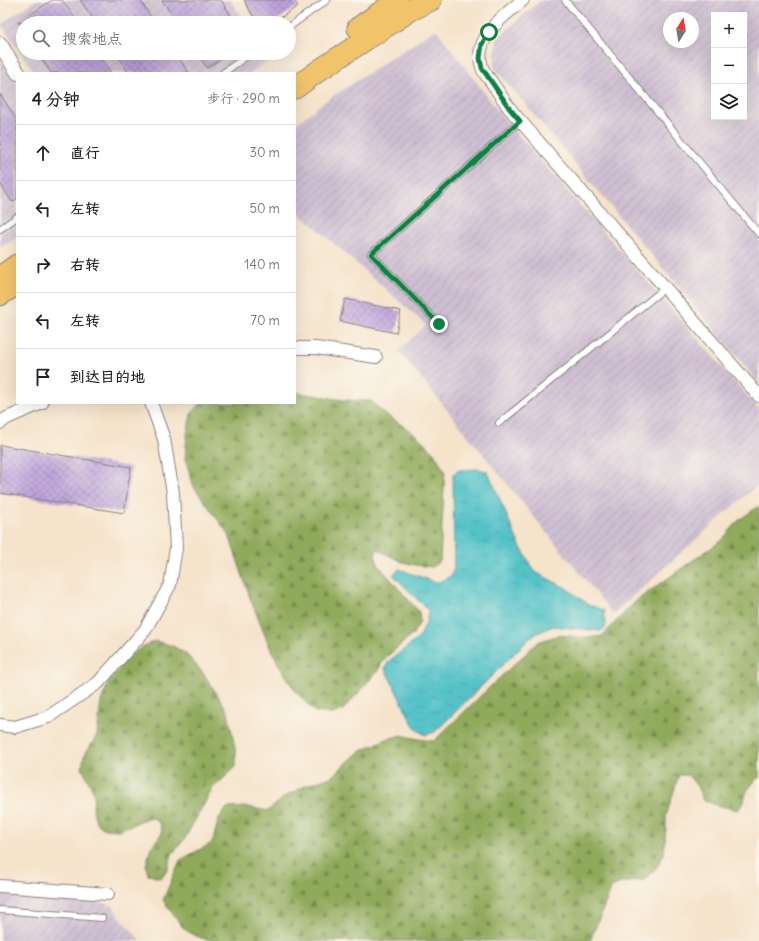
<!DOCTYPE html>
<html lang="zh">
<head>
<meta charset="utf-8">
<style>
	:root { --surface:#fff; --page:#f2f2f2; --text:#222; --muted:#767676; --line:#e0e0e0 }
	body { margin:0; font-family:Delius,"LXGW WenKai TC",sans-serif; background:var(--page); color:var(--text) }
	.controls { position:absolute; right:12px; top:12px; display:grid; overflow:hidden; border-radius:0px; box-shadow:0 4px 16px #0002 }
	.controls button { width:36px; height:36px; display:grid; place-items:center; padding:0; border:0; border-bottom:1px solid var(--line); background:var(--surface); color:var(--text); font:20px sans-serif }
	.compass { position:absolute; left:663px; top:12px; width:36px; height:36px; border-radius:50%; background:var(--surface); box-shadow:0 4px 16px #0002; rotate:11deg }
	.stop { position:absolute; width:12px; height:12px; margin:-9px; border:3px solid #0b8043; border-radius:50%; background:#fff }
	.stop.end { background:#0b8043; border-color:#fff; box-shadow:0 1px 4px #0008 }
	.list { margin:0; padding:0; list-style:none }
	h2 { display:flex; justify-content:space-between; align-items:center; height:52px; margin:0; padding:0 16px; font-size:17px }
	h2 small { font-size:13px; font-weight:400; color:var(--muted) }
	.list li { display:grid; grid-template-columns:26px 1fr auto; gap:12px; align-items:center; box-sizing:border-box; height:56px; padding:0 16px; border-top:1px solid var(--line) }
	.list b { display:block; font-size:15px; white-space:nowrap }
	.list em { font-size:13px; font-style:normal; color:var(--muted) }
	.icon { flex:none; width:22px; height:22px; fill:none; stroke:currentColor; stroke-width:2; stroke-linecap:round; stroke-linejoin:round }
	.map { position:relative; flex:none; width:759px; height:941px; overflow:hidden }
	.search { position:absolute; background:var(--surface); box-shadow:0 4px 16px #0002; left:16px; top:16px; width:280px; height:44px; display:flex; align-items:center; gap:10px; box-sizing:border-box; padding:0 14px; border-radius:22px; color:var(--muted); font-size:15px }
	.panel { position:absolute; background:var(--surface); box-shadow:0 4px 16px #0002; left:16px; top:72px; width:280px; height:332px; border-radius:0px }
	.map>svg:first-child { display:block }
	.industrial { fill:url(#industrial-furrows); fill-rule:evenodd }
	.forest { fill:url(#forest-firs); stroke:#59664c }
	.water { fill:url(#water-ripples); stroke:#3b7282 }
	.building { fill:url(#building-cross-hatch) }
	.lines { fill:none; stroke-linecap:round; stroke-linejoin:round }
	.service-casing { stroke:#8c8282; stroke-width:8 }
	.minor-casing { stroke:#8c8282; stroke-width:14 }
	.tertiary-casing { stroke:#8c8282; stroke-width:16 }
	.motorway-casing { stroke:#8c8282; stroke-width:23 }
	.service { stroke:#fff; stroke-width:6 }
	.minor { stroke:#fff; stroke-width:12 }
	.tertiary { stroke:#fff; stroke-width:14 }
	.motorway { stroke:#f1c36a; stroke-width:21 }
	.route { stroke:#0b8043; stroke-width:5 }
</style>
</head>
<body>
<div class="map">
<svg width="759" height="941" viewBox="0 0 759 941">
	<defs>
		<pattern id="industrial-furrows" width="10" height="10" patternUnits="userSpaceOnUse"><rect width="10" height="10" fill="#cebed1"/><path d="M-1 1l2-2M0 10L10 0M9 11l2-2" fill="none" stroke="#b1a3b4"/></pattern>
		<pattern id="forest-firs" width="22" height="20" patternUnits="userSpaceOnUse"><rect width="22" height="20" fill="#90aa5c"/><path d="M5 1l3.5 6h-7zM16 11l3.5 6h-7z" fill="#758a4d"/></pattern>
		<pattern id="water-ripples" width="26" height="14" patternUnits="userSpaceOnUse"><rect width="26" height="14" fill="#54c2c8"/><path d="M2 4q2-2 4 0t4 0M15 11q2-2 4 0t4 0" fill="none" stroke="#49a6ad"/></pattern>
		<pattern id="building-cross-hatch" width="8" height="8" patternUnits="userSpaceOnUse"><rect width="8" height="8" fill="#bda2dd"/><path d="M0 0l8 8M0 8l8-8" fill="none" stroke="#9984b4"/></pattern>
	</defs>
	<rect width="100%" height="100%" fill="#fbf7ec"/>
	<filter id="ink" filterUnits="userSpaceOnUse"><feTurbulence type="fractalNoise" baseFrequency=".025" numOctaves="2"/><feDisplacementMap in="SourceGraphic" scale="8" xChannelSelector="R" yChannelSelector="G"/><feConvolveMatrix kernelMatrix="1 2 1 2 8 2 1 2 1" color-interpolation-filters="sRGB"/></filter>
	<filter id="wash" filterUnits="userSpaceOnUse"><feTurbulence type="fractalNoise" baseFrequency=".012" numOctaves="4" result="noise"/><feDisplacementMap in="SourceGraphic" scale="16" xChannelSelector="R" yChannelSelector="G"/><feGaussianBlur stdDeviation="0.9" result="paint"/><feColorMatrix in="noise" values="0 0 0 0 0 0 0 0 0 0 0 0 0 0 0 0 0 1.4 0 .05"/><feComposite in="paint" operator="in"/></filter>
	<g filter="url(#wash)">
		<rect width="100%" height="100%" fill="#f5e3ca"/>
		<g class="industrial">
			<polygon points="36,0 230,0 246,23 23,23 23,53 269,53 272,58 251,73 35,73 1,24"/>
			<path d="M541,0H759V383L494,67L497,39ZM714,15H744V117H714ZM669,18H693V42H669Z"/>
			<polygon points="436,29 505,120 759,409 759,483 613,614 399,351 426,325 313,225 295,211 295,125 321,104"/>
			<polygon points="0,59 17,84 17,237 0,248"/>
			<polygon points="0,892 105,903 113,906 117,913 141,941 0,941"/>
		</g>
		<g class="forest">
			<polygon points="295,392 343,400 371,401 386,415 414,433 433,451 445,471 440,561 432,567 415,565 400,561 377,549 375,556 379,566 419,612 420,622 413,634 384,659 377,672 343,710 331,714 315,712 297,693 280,667 269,645 251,601 229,535 194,487 185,459 187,434 191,414 201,403 295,403"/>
			<path d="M759,506V778H757L747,791L743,803L738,810L716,805L703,800L697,786L688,775H679L666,816V828L664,854L655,870L644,880L621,883L612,887L590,941H217C208,940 195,937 187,931C180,926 169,908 163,900L180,860L212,843L219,818L227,808L247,807L268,811L286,796L307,785L331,777L359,752L384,740L401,735L418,739L434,741L493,684L538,642L559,635L588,638L602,636L636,601L689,563L721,541L739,520Z"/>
			<polygon points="155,641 173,646 186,654 203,673 217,694 228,712 236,753 236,767 213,788 184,840 172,854 168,868 161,878 148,875 146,866 151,847 162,833 160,824 153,818 147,818 134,824 119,830 104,829 96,822 93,810 94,793 82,768 84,756 97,735 101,701 108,684 127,658 144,646"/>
		</g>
		<polygon class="water" points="479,469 488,472 519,544 535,572 566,588 589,605 604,610 606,627 600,631 553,626 533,635 435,732 425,735 415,728 385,669 389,661 420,637 427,620 428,610 393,575 399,569 437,583 451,576 454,568 453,474 459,470"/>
		<g id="blocks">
			<g class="building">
				<polygon points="52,0 62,0 78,23 18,23"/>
				<polygon points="80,0 140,0 155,23 96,23"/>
				<polygon points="162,0 221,0 236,23 165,23 173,17"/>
				<polygon points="244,0 294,0 298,6 273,23 257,23"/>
				<polygon points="38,53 98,53 111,73 51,73"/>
				<polygon points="116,53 175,53 189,73 129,73"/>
				<polygon points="197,53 230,53 207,68"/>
				<polygon points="0,94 17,120 17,199 12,202 0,183"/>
				<polygon points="345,299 401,311 396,333 340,321"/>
				<polygon points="0,445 131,467 124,513 0,493"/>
			</g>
		</g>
	</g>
	<g filter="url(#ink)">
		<use href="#blocks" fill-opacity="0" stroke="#8c8282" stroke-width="1"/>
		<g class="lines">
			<g class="service-casing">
				<g id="service">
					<polyline points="565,0 759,234"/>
					<polyline points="289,27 327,0"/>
					<polyline points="223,73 251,53"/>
					<polyline points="0,229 17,217"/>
					<polyline points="439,324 371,254 520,121"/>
					<polyline points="499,423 665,288"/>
					<polyline points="0,910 102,918"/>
				</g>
			</g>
			<g class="minor-casing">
				<g id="minor">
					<path d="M523,0C504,15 472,39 482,67C483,72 487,76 490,80C497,90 503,99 510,109L759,396"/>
					<polyline points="295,348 316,348 376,357"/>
					<polyline points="0,423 7,418 42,403"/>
					<polyline points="0,725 15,727 48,717 98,683 145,630 170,585 176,548 173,493 164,439 151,403"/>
					<polyline points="0,886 108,894"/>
				</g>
			</g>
			<g class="tertiary-casing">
				<polyline id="tertiary" points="0,44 18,73"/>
			</g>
			<g class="motorway-casing">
				<g id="motorway">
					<polyline points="358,28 398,0"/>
					<polyline points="295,88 321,69 411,10 431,0"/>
					<polyline points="0,277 17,265"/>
					<polyline points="0,295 17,284"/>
				</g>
			</g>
			<use href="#service" class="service"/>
			<use href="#minor" class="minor"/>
			<use href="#tertiary" class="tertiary"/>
			<use href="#motorway" class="motorway"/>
		</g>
	</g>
	<g class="lines" filter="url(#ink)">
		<polyline class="route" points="439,324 371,254 520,121 510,109 482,68 480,58 482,44 489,32"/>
	</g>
</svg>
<div class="controls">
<button>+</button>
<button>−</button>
<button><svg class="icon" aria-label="layers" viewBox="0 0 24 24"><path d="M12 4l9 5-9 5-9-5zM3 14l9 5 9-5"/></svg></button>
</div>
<svg class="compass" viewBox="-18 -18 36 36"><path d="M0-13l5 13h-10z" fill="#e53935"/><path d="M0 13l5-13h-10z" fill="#767676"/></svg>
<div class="stop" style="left:489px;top:32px"></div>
<div class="stop end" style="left:439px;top:324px"></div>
<div class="search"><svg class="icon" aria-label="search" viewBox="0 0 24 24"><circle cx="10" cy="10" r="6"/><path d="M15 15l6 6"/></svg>搜索地点</div>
<section class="panel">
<h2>4 分钟<small>步行 · 290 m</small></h2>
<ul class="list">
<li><svg class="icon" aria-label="ahead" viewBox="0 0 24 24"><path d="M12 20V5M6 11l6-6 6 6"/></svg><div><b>直行</b></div><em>30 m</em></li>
<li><svg class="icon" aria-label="left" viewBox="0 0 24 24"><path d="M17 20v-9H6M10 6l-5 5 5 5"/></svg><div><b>左转</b></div><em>50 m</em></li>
<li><svg class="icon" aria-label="right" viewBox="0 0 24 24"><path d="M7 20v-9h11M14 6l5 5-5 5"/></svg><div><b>右转</b></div><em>140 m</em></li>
<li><svg class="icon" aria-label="left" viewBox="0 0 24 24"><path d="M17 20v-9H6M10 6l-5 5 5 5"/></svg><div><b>左转</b></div><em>70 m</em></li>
<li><svg class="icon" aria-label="arrive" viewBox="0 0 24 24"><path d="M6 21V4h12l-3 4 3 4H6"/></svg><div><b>到达目的地</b></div></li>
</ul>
</section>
</div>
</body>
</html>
